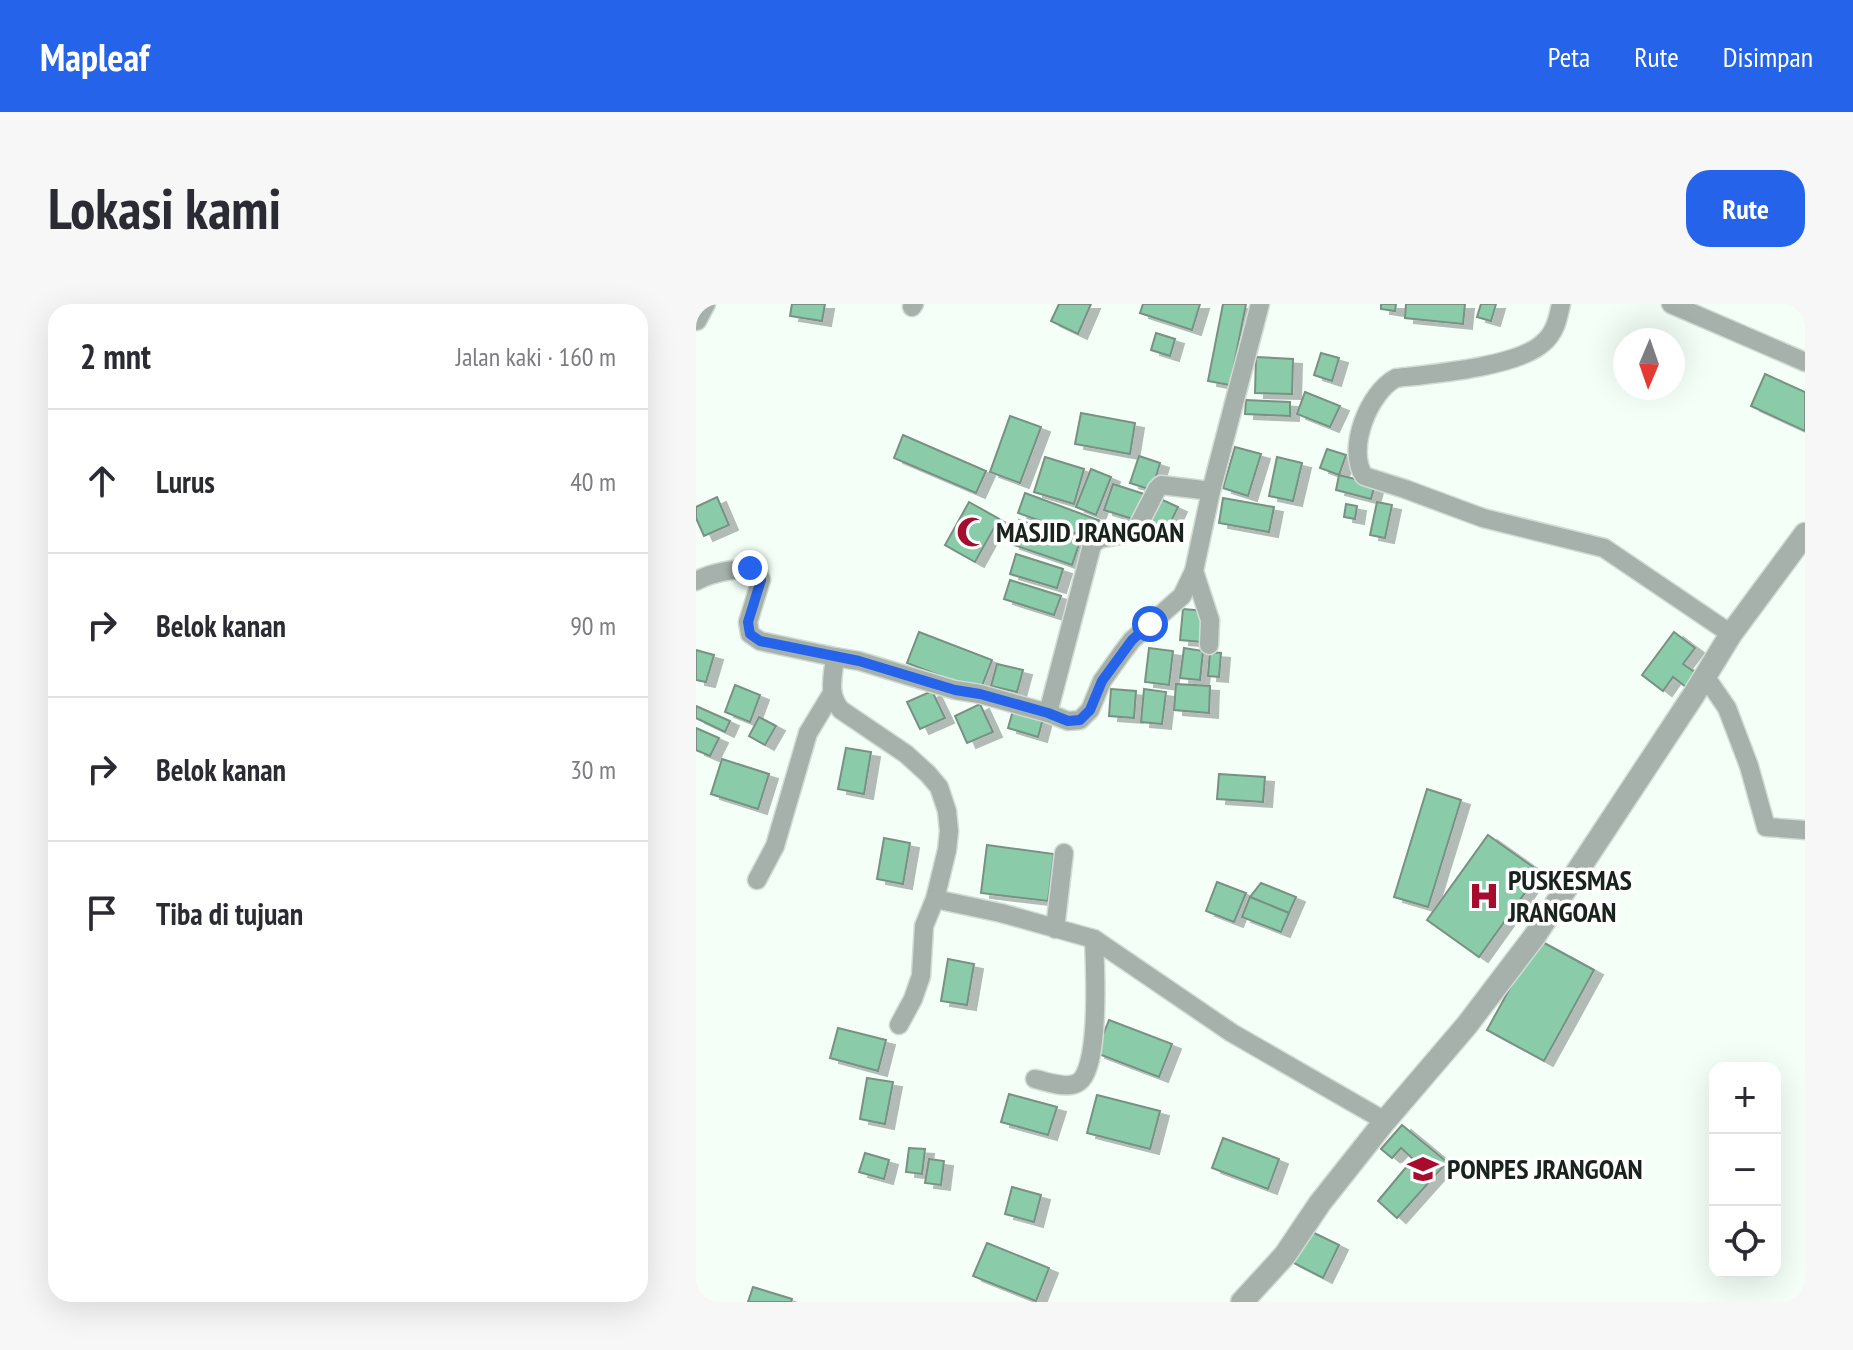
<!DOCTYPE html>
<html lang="id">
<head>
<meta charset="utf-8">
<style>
	:root { --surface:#fff; --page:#f7f7f7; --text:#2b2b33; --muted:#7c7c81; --line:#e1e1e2; --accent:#2563eb }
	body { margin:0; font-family:"PT Sans Narrow",sans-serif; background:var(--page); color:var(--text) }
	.controls { position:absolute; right:24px; bottom:24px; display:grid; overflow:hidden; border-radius:16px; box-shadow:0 8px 32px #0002 }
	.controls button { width:72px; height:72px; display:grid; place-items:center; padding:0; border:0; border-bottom:2px solid var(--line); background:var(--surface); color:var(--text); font:40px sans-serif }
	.compass { position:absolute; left:917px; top:24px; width:72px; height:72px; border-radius:50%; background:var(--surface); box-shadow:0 8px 32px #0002; rotate:182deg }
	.stop { position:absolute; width:24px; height:24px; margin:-18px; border:6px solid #2563eb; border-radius:50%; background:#fff }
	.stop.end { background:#2563eb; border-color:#fff; box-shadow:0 2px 8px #0008 }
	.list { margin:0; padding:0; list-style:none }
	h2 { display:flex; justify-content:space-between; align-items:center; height:104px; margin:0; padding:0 32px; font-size:34px }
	h2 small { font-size:26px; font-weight:400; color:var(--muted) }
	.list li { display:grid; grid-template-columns:52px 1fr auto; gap:24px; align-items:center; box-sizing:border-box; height:144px; padding:0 32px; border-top:2px solid var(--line) }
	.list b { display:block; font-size:30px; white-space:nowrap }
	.list em { font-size:26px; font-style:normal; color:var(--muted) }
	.icon { flex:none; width:44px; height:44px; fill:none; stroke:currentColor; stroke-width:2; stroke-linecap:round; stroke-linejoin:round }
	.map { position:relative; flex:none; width:1109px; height:998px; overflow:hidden; border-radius:24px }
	header { display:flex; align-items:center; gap:48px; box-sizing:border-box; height:112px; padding:0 40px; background:var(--accent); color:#fff }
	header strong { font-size:38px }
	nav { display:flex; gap:44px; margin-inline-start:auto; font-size:28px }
	.intro { display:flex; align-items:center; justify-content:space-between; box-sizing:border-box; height:192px; padding:0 48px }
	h1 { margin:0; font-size:56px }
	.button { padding:20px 36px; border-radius:24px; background:var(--accent); color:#fff; font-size:28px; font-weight:700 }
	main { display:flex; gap:48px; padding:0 48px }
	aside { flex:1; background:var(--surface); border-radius:24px; box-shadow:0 8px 32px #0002 }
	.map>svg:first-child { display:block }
	.building { fill:#8accaa; stroke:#789183; stroke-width:2; filter:url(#shadow) }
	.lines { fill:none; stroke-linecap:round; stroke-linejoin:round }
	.minor-casing { stroke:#d1dcd5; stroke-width:21 }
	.tertiary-casing { stroke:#d1dcd5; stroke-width:25 }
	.minor { stroke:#a5b1aa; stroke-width:18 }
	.tertiary { stroke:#a5b1aa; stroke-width:22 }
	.route { stroke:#2563eb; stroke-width:10 }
	.labels { text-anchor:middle; stroke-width:7; stroke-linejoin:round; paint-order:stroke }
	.poi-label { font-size:28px; font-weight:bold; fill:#19231d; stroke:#fff; text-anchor:start }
</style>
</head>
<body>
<header>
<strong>Mapleaf</strong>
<nav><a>Peta</a><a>Rute</a><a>Disimpan</a></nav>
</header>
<div class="intro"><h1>Lokasi kami</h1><a class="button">Rute</a></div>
<main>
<aside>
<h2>2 mnt<small>Jalan kaki · 160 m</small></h2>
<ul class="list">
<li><svg class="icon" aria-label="ahead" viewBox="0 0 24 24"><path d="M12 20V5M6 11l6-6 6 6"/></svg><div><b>Lurus</b></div><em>40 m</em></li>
<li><svg class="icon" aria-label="right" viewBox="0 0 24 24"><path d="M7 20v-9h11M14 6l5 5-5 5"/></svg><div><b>Belok kanan</b></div><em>90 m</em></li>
<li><svg class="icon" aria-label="right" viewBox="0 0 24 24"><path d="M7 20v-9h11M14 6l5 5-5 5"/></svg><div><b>Belok kanan</b></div><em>30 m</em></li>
<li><svg class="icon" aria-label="arrive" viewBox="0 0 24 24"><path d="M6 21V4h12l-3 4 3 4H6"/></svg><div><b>Tiba di tujuan</b></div></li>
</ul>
</aside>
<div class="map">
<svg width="1109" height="998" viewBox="0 0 1109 998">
	<defs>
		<filter id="shadow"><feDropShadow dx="9" dy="5" stdDeviation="0" flood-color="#0004"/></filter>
	</defs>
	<rect width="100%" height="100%" fill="#f4fff8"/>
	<g class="building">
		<polygon points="96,0 129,0 126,17 94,12"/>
		<polygon points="363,0 395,0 382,30 355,17"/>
		<polygon points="447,0 504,0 496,26 444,9"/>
		<polygon points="527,0 550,0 534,81 512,77"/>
		<polygon points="685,0 700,0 699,7 685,5"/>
		<polygon points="710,0 769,0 767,20 709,14"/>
		<polygon points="785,0 800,0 795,17 781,13"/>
		<polygon points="460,29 479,35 474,52 455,46"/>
		<polygon points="625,49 643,54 636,77 618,71"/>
		<polygon points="560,53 597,55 596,90 559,89"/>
		<polygon points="1069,70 1109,88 1109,127 1055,102"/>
		<polygon points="609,88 644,102 634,123 601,110"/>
		<polygon points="550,96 594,98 594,112 549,110"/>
		<polygon points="385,109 439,119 434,150 379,140"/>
		<polygon points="314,112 345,123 324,179 294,168"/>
		<polygon points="207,131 290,167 280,189 198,154"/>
		<polygon points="539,143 565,150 552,192 527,184"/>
		<polygon points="631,145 650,151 643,171 624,164"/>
		<polygon points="443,152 464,159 456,186 434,179"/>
		<polygon points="349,153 388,165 378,200 338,188"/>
		<polygon points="581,153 606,159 597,197 573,192"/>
		<polygon points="395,165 415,173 400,211 380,203"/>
		<polygon points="643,171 679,180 675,195 640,186"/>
		<polygon points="417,180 448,190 440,216 408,206"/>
		<polygon points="329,189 405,217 398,236 322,209"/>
		<polygon points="21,193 33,221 8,232 0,214 0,203"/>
		<polygon points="460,193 482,203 470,228 448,218"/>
		<polygon points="527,194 578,203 573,228 523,219"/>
		<polygon points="273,198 303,215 279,258 249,241"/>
		<polygon points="681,198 696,201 689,234 674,231"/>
		<polygon points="650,200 661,202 659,215 648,213"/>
		<polygon points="323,216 384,237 376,261 315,240"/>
		<polygon points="320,250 367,265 361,284 314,270"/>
		<polygon points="314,276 365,292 358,311 308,295"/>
		<polygon points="487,305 509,307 506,338 484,336"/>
		<polygon points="223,328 296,356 284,387 211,359"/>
		<polygon points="978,328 999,344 987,360 1000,369 990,383 977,373 967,387 946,371"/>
		<polygon points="453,344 477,347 473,381 449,378"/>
		<polygon points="488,344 507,347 504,376 484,374"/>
		<polygon points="0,346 18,351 10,378 0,376"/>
		<polygon points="514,348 525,349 523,373 512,372"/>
		<polygon points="301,360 327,366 321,388 295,382"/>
		<polygon points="480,380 514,382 513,409 478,406"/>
		<polygon points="39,381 64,391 54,418 29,408"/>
		<polygon points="415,385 440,387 438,414 413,412"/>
		<polygon points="448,385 470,388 466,420 445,418"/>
		<polygon points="236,387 249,414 224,425 211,398"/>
		<polygon points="284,400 297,428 271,439 259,412"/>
		<polygon points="0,402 34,417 29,428 0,414"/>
		<polygon points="318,403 348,411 342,433 312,424"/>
		<polygon points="63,413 80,422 69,441 53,432"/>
		<polygon points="0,424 23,434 14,452 0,446"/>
		<polygon points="150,444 175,448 168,490 142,485"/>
		<polygon points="26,455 73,470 62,505 15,490"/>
		<polygon points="523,470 569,473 567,498 521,495"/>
		<polygon points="731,485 765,496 732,603 698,593"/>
		<polygon points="792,531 844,568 783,653 731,616"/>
		<polygon points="188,534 214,539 207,580 181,575"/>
		<polygon points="291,541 358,550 352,597 285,589"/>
		<polygon points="521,578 550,589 538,618 510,607"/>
		<polygon points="565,579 600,593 593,609 554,593"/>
		<polygon points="554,593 593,609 585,628 546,613"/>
		<polygon points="841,635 898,666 848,757 791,726"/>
		<polygon points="252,655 278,660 271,701 245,697"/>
		<polygon points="413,716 476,740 463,773 400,749"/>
		<polygon points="142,724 190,736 182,767 134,754"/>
		<polygon points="171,774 197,778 189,820 164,815"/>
		<polygon points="313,790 361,803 352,831 305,818"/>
		<polygon points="401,791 464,807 454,845 391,829"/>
		<polygon points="706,821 751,858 701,914 682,897 717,855 705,844 696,854 685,845"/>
		<polygon points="527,834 583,855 572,885 516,864"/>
		<polygon points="213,844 229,845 226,870 210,868"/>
		<polygon points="169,849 193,856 188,875 163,868"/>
		<polygon points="233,855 248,857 245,881 229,879"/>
		<polygon points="316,883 345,891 338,918 309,910"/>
		<polygon points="612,926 643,941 627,974 596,958"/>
		<polygon points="291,939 353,964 340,997 277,972"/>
		<polygon points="57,983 96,995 95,998 52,998"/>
	</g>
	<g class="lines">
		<g class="minor-casing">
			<g id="minor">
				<path d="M865,0C862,15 859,29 847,39C821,63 736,70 700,74C673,88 650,145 668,172L709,185L787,214L908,244L1035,330"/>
				<polyline points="975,0 1109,58"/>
				<polyline points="216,3 218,0"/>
				<polyline points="1,17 10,0"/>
				<polyline points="498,267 514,316 513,341"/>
				<path d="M0,277C15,269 47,261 62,268L65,276L52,318L54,330L64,337L139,353C137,373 131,390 145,406L210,450L232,470L243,483L251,507L253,527L251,546L239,595L228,622L225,672L217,695L203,721"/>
				<polyline points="139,353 163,357 259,386 284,390 352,409 372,417 384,416 394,406 406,377 426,349 436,336 486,292 498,267 515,187 564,0"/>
				<polyline points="1009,372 1031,404 1053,462 1070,523 1109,526"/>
				<polyline points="352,409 396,241 403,235 439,228 461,185 465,181 515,187"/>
				<polyline points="61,576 79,542 112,429 135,391"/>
				<polyline points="239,595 305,609 398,635 536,729 689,817"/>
				<polyline points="359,625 368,549"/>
				<path d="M339,775C352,778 370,785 381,779C405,768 399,661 398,635"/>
			</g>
		</g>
		<g class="tertiary-casing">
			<polyline id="tertiary" points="546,998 589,951 624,899 689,817 771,721 838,633 997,392 1035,330 1109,230"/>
		</g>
		<use href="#minor" class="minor"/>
		<use href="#tertiary" class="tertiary"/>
	</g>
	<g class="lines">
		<polyline class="route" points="54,264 62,268 65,276 52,318 54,330 64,337 163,357 259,386 284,390 352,409 372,417 384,416 394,406 406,377 436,336 454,320"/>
	</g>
	<defs>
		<g id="mosque-bare" transform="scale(2.4)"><path d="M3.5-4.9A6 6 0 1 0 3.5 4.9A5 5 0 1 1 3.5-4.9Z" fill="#a60c2d" stroke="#fff" stroke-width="2.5" paint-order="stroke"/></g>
		<g id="hospital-bare" transform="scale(2.4)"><path d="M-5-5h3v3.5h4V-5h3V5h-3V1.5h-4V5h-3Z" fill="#a60c2d" stroke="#fff" stroke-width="2.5" paint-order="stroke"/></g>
		<g id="school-bare" transform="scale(2.4)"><path d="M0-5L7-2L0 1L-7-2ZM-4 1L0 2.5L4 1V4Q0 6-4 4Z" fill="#a60c2d" stroke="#fff" stroke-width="2.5" paint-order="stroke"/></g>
	</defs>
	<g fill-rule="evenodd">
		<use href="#mosque-bare" x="276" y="228"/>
		<use href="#hospital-bare" x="788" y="592"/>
		<use href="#school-bare" x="727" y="865"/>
	</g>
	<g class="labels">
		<g class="poi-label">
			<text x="300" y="238">MASJID JRANGOAN</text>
			<text x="812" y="586">PUSKESMAS<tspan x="812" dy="32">JRANGOAN</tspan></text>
			<text x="751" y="875">PONPES JRANGOAN</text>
		</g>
	</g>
</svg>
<div class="controls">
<button>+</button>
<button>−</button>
<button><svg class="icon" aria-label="locate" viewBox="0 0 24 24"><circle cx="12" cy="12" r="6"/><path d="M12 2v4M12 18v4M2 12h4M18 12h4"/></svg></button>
</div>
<svg class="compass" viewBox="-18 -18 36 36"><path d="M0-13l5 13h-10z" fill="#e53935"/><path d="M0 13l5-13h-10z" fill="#7c7c81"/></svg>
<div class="stop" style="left:454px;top:320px"></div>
<div class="stop end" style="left:54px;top:264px"></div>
</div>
</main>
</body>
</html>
